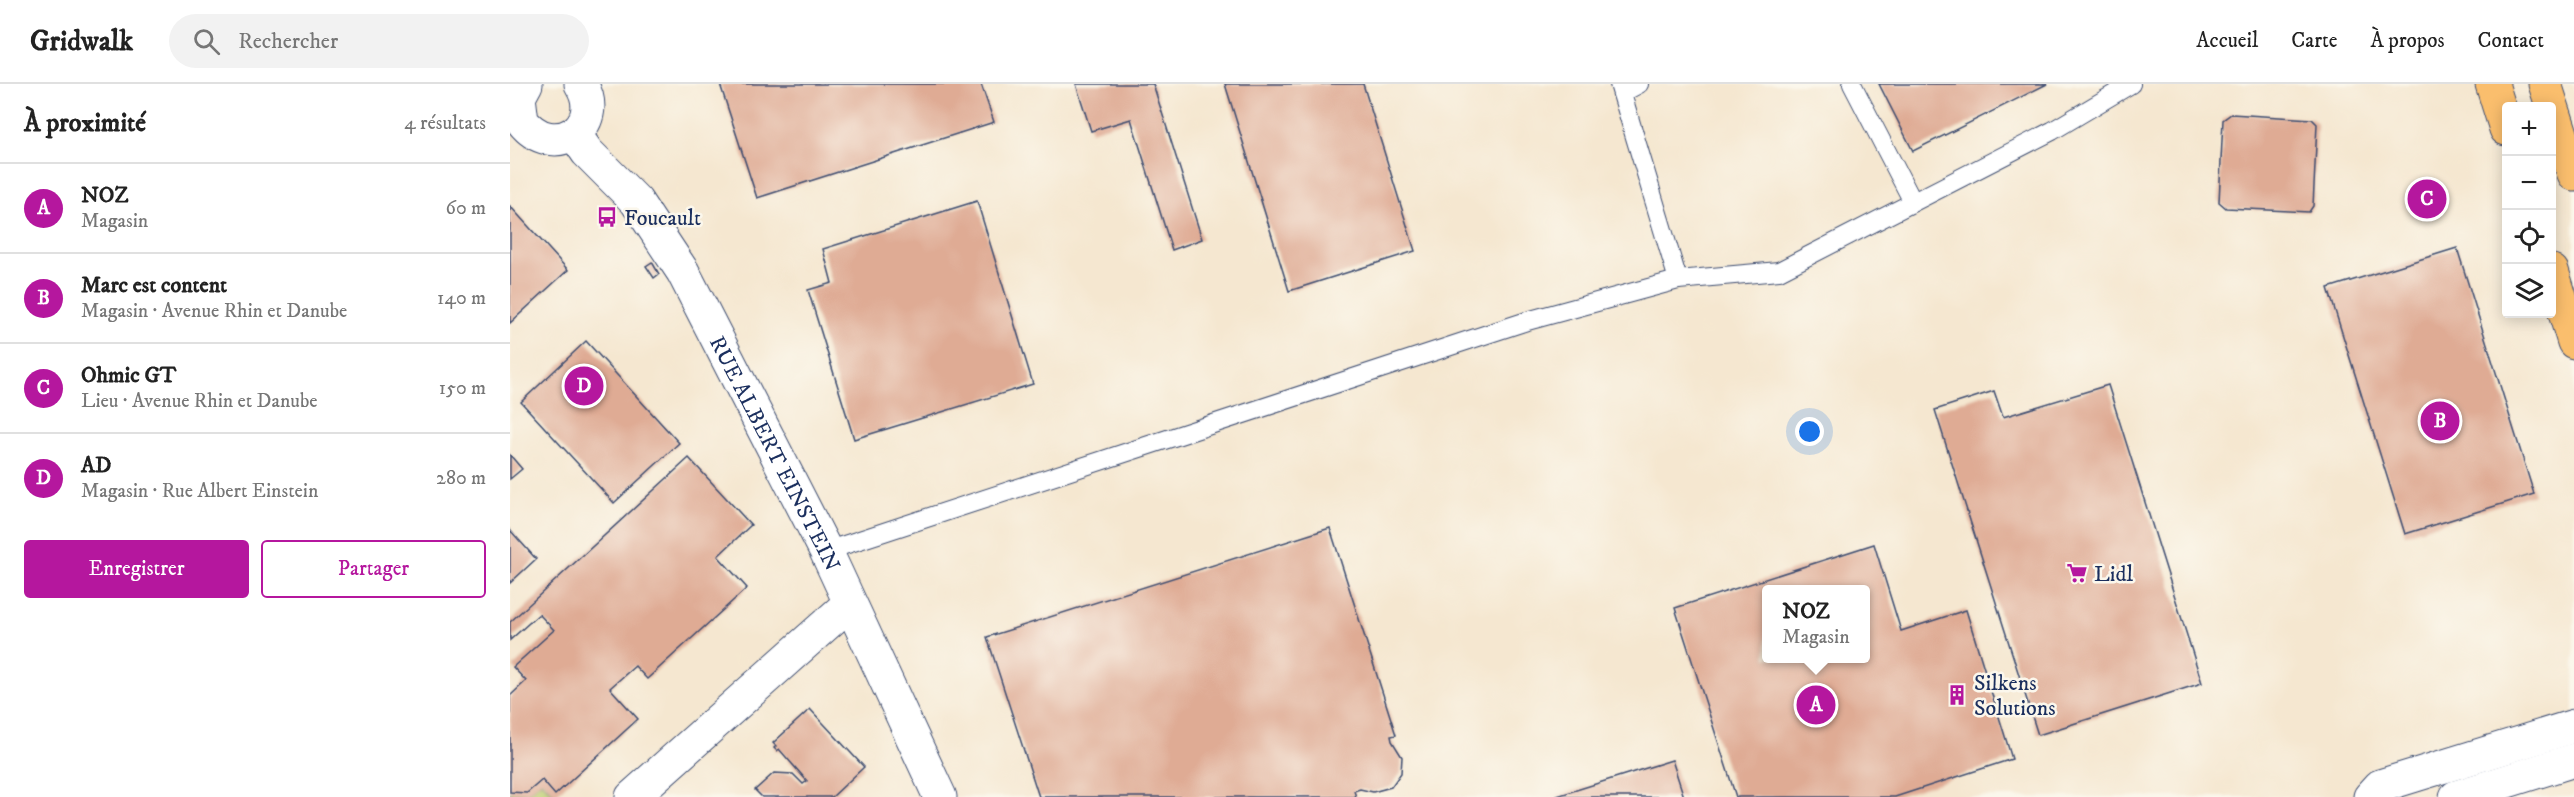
<!DOCTYPE html>
<html lang="fr">
<head>
<meta charset="utf-8">
<style>
	:root { --surface:#fff; --page:#f2f2f2; --text:#222; --muted:#767676; --line:#e0e0e0; --accent:#b5179e }
	body { margin:0; font-family:"IM FELL DW Pica",serif; background:var(--page); color:var(--text) }
	.controls { position:absolute; right:18px; top:18px; display:grid; overflow:hidden; border-radius:6px; box-shadow:0 3px 15px #0003 }
	.controls button { width:54px; height:54px; display:grid; place-items:center; padding:0; border:0; border-bottom:2px solid var(--line); background:var(--surface); color:var(--text); font:30px sans-serif }
	.you { position:absolute; left:1300px; top:348px; width:21px; height:21px; margin:-15px; border:4px solid #fff; border-radius:50%; background:#1a73e8; box-shadow:0 0 0 9px #1a73e833 }
	.badge { display:grid; place-items:center; width:39px; height:39px; border-radius:50%; background:var(--accent); color:#fff; font-size:20px; font-weight:700 }
	.pin { position:absolute; translate:-50% -50%; border:3px solid #fff; box-shadow:0 2px 6px #0006 }
	.popup { position:absolute; left:1252px; top:501px; width:108px; height:78px; box-sizing:border-box; display:grid; place-content:center; border-radius:6px; background:var(--surface); filter:drop-shadow(0 2px 4px #0005); font-size:20px; white-space:nowrap; color:var(--muted) }
	.popup b { font-size:22px; color:var(--text) }
	.popup::after { content:''; position:absolute; left:50%; top:100%; margin-left:-12px; border:12px solid transparent; border-top-color:var(--surface) }
	.list { margin:0; padding:0; list-style:none }
	h2 { display:flex; justify-content:space-between; align-items:center; height:78px; margin:0; padding:0 24px; font-size:26px }
	h2 small { font-size:20px; font-weight:400; color:var(--muted) }
	.list li { display:grid; grid-template-columns:39px 1fr auto; gap:18px; align-items:center; box-sizing:border-box; height:90px; padding:0 24px; border-top:2px solid var(--line) }
	.list b { display:block; font-size:22px; white-space:nowrap }
	.list p { margin:0; font-size:20px; white-space:nowrap; color:var(--muted) }
	.list em { font-size:20px; font-style:normal; color:var(--muted) }
	.actions { display:flex; gap:12px; padding:18px 24px }
	.actions a { flex:1; padding:14px 0; border:2px solid var(--accent); border-radius:6px; text-align:center; font-size:21px; color:var(--accent) }
	.actions .main { background:var(--accent); color:#fff }
	.icon { flex:none; width:33px; height:33px; fill:none; stroke:currentColor; stroke-width:2; stroke-linecap:round; stroke-linejoin:round }
	.map { position:relative; flex:none; width:2064px; height:713px; overflow:hidden }
	header { display:flex; align-items:center; gap:36px; box-sizing:border-box; height:84px; padding:0 30px; background:var(--surface); border-bottom:2px solid var(--line) }
	header strong { font-size:28px }
	nav { display:flex; gap:33px; margin-inline-start:auto; font-size:21px }
	.search { width:420px; height:54px; background:var(--page); display:flex; align-items:center; gap:15px; box-sizing:border-box; padding:0 21px; border-radius:33px; color:var(--muted); font-size:22px }
	main { display:flex }
	aside { flex:1; background:var(--surface) }
	.map>svg:first-child { display:block }
	.green { fill:#bece70; stroke:#6c7e67; stroke-width:1.5 }
	.building { fill:#dfab94; fill-rule:evenodd }
	.lines { fill:none; stroke-linecap:round; stroke-linejoin:round }
	.service-casing { stroke:#3c4b6f; stroke-width:20 }
	.minor-casing { stroke:#3c4b6f; stroke-width:35 }
	.tertiary-casing { stroke:#3c4b6f; stroke-width:35 }
	.primary-casing { stroke:#3c4b6f; stroke-width:35 }
	.service { stroke:#fff; stroke-width:18 }
	.minor { stroke:#fff; stroke-width:33 }
	.tertiary { stroke:#fff; stroke-width:33 }
	.primary { stroke:#fabe6d; stroke-width:33 }
	.labels { text-anchor:middle; stroke-width:5; stroke-linejoin:round; paint-order:stroke }
	.poi-label { font-size:22px; fill:#1b2f5e; stroke:#fbf7ec; text-anchor:start }
	.street-label { font-size:22px; fill:#1b2f5e; stroke:#fbf7ec }
</style>
</head>
<body>
<header>
<strong>Gridwalk</strong>
<div class="search"><svg class="icon" aria-label="search" viewBox="0 0 24 24"><circle cx="10" cy="10" r="6"/><path d="M15 15l6 6"/></svg>Rechercher</div>
<nav><a>Accueil</a><a>Carte</a><a>À propos</a><a>Contact</a></nav>
</header>
<main>
<aside>
<h2>À proximité<small>4 résultats</small></h2>
<ul class="list">
<li><span class="badge">A</span><div><b>NOZ</b><p>Magasin</p></div><em>60 m</em></li>
<li><span class="badge">B</span><div><b>Marc est content</b><p>Magasin · Avenue Rhin et Danube</p></div><em>140 m</em></li>
<li><span class="badge">C</span><div><b>Ohmic GT</b><p>Lieu · Avenue Rhin et Danube</p></div><em>150 m</em></li>
<li><span class="badge">D</span><div><b>AD</b><p>Magasin · Rue Albert Einstein</p></div><em>280 m</em></li>
</ul>
<div class="actions"><a class="main">Enregistrer</a><a>Partager</a></div>
</aside>
<div class="map">
<svg width="2064" height="713" viewBox="0 0 2064 713">
	<rect width="100%" height="100%" fill="#fbf7ec"/>
	<filter id="ink" filterUnits="userSpaceOnUse"><feTurbulence type="fractalNoise" baseFrequency=".0167" numOctaves="2"/><feDisplacementMap in="SourceGraphic" scale="12" xChannelSelector="R" yChannelSelector="G"/><feConvolveMatrix kernelMatrix="1 2 1 2 8 2 1 2 1" color-interpolation-filters="sRGB"/></filter>
	<filter id="wash" filterUnits="userSpaceOnUse"><feTurbulence type="fractalNoise" baseFrequency=".008" numOctaves="4" result="noise"/><feDisplacementMap in="SourceGraphic" scale="24" xChannelSelector="R" yChannelSelector="G"/><feGaussianBlur stdDeviation="1.35" result="paint"/><feColorMatrix in="noise" values="0 0 0 0 0 0 0 0 0 0 0 0 0 0 0 0 0 1.4 0 .05"/><feComposite in="paint" operator="in"/></filter>
	<g filter="url(#wash)">
		<rect width="100%" height="100%" fill="#f5e7d0"/>
		<polygon class="green" points="31,697 47,713 0,713 0,708 17,709"/>
		<g id="blocks">
			<g class="building">
				<polygon points="210,0 471,0 484,38 247,114"/>
				<polygon points="566,0 643,0 692,155 662,166 621,35 581,47"/>
				<polygon points="715,0 853,0 905,167 779,207"/>
				<polygon points="1369,0 1537,0 1403,67"/>
				<polygon points="1721,30 1802,35 1807,40 1803,122 1799,128 1716,124 1709,118 1713,36"/>
				<polygon points="1925,97 1934,125 1909,133 1900,105"/>
				<polygon points="467,117 523,300 344,355 298,206 322,199 313,165"/>
				<polygon points="0,122 58,186 0,239"/>
				<polygon points="1947,164 2024,410 1895,450 1818,204"/>
				<polygon points="142,178 149,190 144,194 136,182"/>
				<polygon points="76,257 169,359 104,419 11,318"/>
				<polygon points="1598,301 1692,599 1528,651 1425,326 1484,307 1493,333"/>
				<polygon points="0,371 12,385 0,395"/>
				<polygon points="179,374 241,441 208,472 237,504 137,595 125,582 100,604 128,635 45,711 32,696 17,709 0,708 0,612 16,597 3,583 44,546 29,530 0,556 0,538"/>
				<polygon points="820,444 886,651 881,652 882,657 892,673 891,689 881,703 863,708 850,705 844,707 846,713 529,713 477,553"/>
				<polygon points="0,446 26,475 0,499"/>
				<path d="M1364,460L1391,547L1456,526L1502,675L1385,713H1226L1165,524ZM1256,506H1356V574H1256Z"/>
				<polygon points="300,625 354,683 322,713 252,713 245,706 264,689 283,690 293,700 297,697 269,665 267,667 264,664 266,662 263,659"/>
				<polygon points="1162,676 1174,713 1047,713 1047,712"/>
			</g>
		</g>
	</g>
	<g filter="url(#ink)">
		<use href="#blocks" fill-opacity="0" stroke="#3c4b6f" stroke-width="1.5"/>
		<g class="lines">
			<g class="service-casing">
				<g id="service">
					<polyline points="1109,0 1168,196"/>
					<polyline points="1342,0 1403,118"/>
					<polyline points="1112,9 1129,0"/>
					<polyline points="316,467 1017,237 1168,196 1269,187 1542,47 1621,0"/>
				</g>
			</g>
			<g class="minor-casing">
				<g id="minor">
					<path d="M16,0L9,13L12,37C43,77 97,43 71,0"/>
					<path id="s1" d="M64,49L77,68L126,117L173,188L316,467L430,713"/>
					<polyline points="122,713 339,520"/>
				</g>
			</g>
			<g class="tertiary-casing">
				<g id="tertiary">
					<polyline points="1860,713 1870,702 2064,642"/>
					<polyline points="1946,713 2064,676"/>
				</g>
			</g>
			<g class="primary-casing">
				<g id="primary">
					<polyline points="1982,0 1996,45"/>
					<polyline points="2035,0 2064,90"/>
					<polyline points="2042,187 2064,258"/>
				</g>
			</g>
			<use href="#service" class="service"/>
			<use href="#minor" class="minor"/>
			<use href="#tertiary" class="tertiary"/>
			<use href="#primary" class="primary"/>
		</g>
	</g>
	<defs>
		<g id="bus-bare" transform="scale(1.62)"><path d="M-5-6H5V4H4V6H2V4H-2V6H-4V4H-5ZM-3.5-4V0h7V-4ZM-3.5 1.2v1.5H-2V1.2ZM2 1.2v1.5H3.5V1.2Z" fill="#b5179e" stroke="#fbf7ec" stroke-width="2.5" paint-order="stroke"/></g>
		<g id="supermarket-bare" transform="scale(1.62)"><path d="M-6-5.5h2.5l.6 2H6L4.5 2H-2.5L-4.4-4H-6ZM-1.5 3.2a1.3 1.3 0 1 0 .1 0ZM3 3.2a1.3 1.3 0 1 0 .1 0Z" fill="#b5179e" stroke="#fbf7ec" stroke-width="2.5" paint-order="stroke"/></g>
		<g id="building-bare" transform="scale(1.62)"><path d="M-4-6H4V6H1V3H-1V6H-4ZM-2.5-4.3h1.7v1.8h-1.7ZM.8-4.3h1.7v1.8H.8ZM-2.5-1h1.7V.8h-1.7ZM.8-1h1.7V.8H.8Z" fill="#b5179e" stroke="#fbf7ec" stroke-width="2.5" paint-order="stroke"/></g>
	</defs>
	<g fill-rule="evenodd">
		<use href="#bus-bare" x="97" y="133"/>
		<use href="#supermarket-bare" x="1567" y="489"/>
		<use href="#building-bare" x="1447" y="611"/>
	</g>
	<g class="labels">
		<g class="poi-label">
			<text x="114" y="141">Foucault</text>
			<text x="1584" y="497">Lidl</text>
			<text x="1464" y="606">Silkens<tspan x="1464" dy="25">Solutions</tspan></text>
		</g>
		<g class="street-label">
			<text dy="8" stroke="none"><textPath href="#s1" startOffset="381">RUE ALBERT EINSTEIN</textPath></text>
		</g>
	</g>
</svg>
<div class="controls">
<button>+</button>
<button>−</button>
<button><svg class="icon" aria-label="locate" viewBox="0 0 24 24"><circle cx="12" cy="12" r="6"/><path d="M12 2v4M12 18v4M2 12h4M18 12h4"/></svg></button>
<button><svg class="icon" aria-label="layers" viewBox="0 0 24 24"><path d="M12 4l9 5-9 5-9-5zM3 14l9 5 9-5"/></svg></button>
</div>
<div class="you"></div>
<div class="pin badge" style="left:1306px;top:621px">A</div>
<div class="popup"><b>NOZ</b>Magasin</div>
<div class="pin badge" style="left:1930px;top:337px">B</div>
<div class="pin badge" style="left:1917px;top:115px">C</div>
<div class="pin badge" style="left:74px;top:302px">D</div>
</div>
</main>
</body>
</html>
